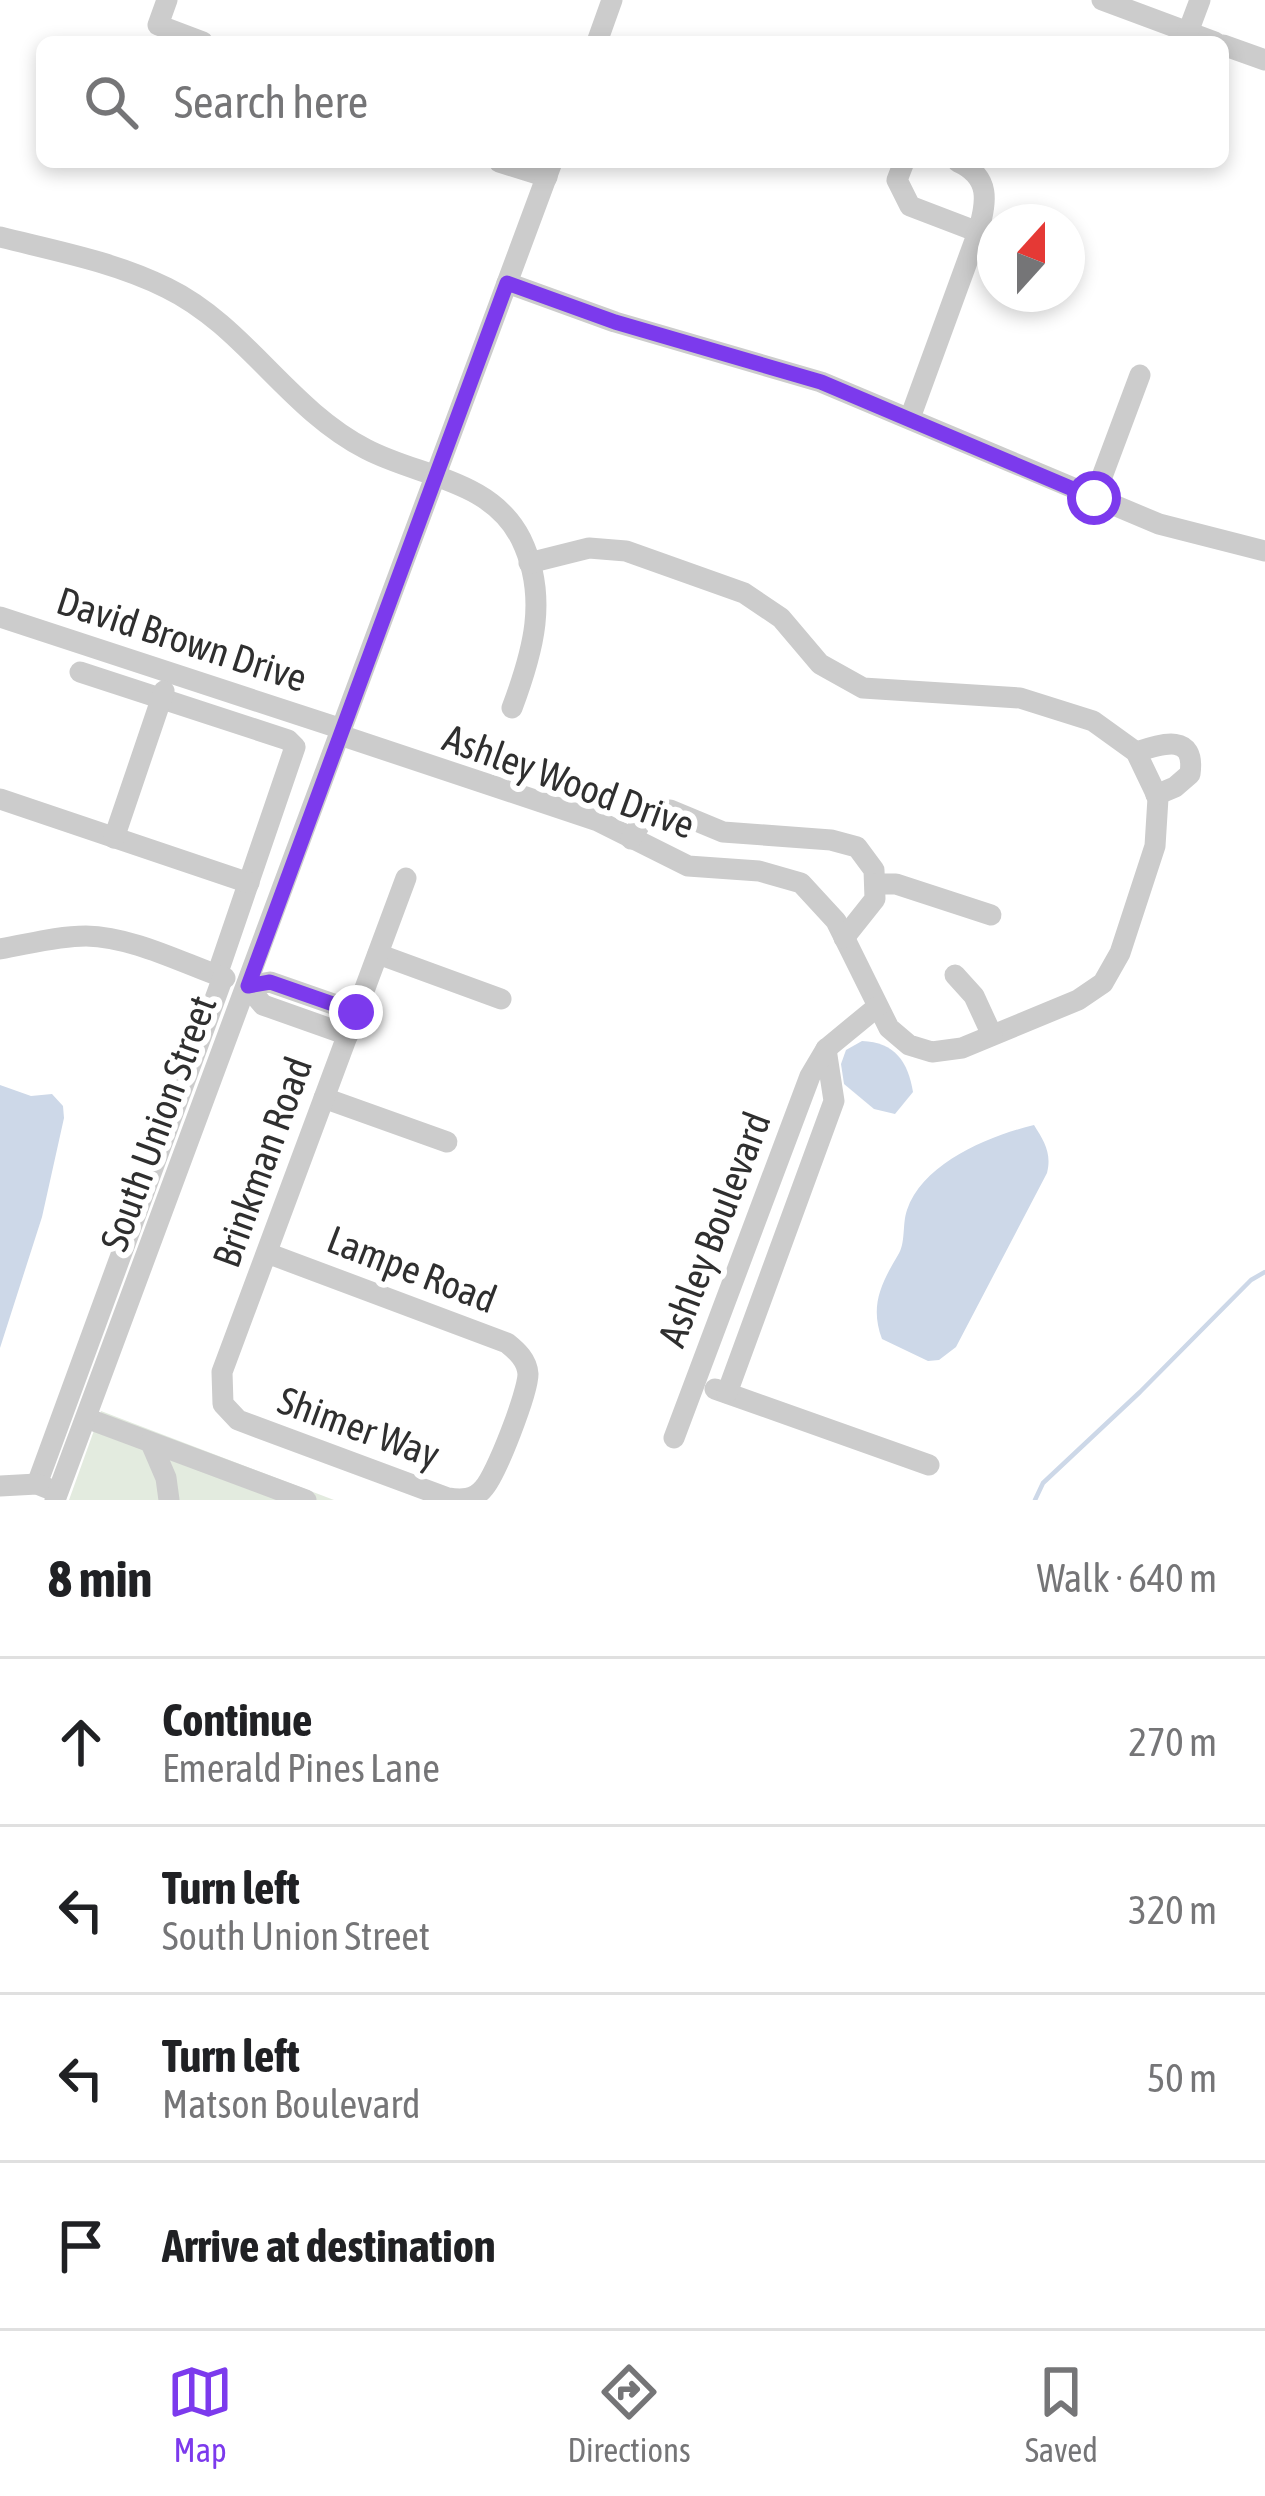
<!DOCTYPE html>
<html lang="en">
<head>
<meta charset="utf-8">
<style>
	:root { --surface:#fff; --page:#f2f2f2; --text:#202124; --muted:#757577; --line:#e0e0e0; --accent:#7c3aed }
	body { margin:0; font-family:"Asap Condensed",sans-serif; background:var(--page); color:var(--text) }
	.compass { position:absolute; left:977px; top:204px; width:108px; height:108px; border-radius:50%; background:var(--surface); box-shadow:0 6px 18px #0003; rotate:21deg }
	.stop { position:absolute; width:36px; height:36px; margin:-27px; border:9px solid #7c3aed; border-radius:50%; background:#fff }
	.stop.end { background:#7c3aed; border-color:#fff; box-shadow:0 3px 12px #0008 }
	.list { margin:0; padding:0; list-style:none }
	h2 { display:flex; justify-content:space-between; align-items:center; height:156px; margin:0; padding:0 48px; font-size:51px }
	h2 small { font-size:39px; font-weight:400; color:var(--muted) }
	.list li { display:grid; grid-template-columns:78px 1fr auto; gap:36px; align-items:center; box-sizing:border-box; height:168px; padding:0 48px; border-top:3px solid var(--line) }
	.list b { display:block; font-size:45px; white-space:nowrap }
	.list p { margin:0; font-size:39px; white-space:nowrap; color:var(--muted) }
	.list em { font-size:39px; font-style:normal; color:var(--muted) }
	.icon { flex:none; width:66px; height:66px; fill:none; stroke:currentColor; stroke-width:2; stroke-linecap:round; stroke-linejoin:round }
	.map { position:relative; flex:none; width:1265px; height:1500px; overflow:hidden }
	.search { position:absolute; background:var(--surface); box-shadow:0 6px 18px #0003; left:36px; right:36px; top:36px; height:132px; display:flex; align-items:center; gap:30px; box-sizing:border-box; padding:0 42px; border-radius:18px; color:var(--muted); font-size:45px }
	.sheet { height:828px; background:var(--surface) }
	nav { display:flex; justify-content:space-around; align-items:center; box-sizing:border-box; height:168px; border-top:3px solid var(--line); background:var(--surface); font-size:33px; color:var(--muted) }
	nav a { display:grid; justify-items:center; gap:6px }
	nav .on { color:var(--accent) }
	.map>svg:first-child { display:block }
	.green { fill:#e3ebdf }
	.water { fill:#cdd8e8 }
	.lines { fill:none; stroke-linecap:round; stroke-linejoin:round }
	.stream { stroke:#cdd8e8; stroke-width:4.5 }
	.minor { stroke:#ccc; stroke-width:21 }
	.route { stroke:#7c3aed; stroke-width:15 }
	.labels { text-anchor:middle; stroke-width:12; stroke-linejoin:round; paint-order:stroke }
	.street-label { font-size:39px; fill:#2f2f2f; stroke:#fff }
</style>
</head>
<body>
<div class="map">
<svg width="1265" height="1500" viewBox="0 0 1265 1500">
	<rect width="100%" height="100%" fill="#fff"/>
	<polygon class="green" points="101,1411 334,1500 69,1500"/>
	<g class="water">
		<path d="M862,1041C895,1042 908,1062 913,1092L895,1114L874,1109L844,1084L841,1064L846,1050Z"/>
		<polygon points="0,1085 31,1096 52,1094 63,1106 64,1118 42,1217 0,1348"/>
		<path d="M1034,1125C1044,1141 1052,1153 1047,1173L956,1347L939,1360L928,1361L882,1339C870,1307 880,1285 898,1255C906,1243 902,1224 907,1210C923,1163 989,1136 1034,1125Z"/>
	</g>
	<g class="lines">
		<polyline class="stream" points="1035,1500 1043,1483 1140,1392 1251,1280 1265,1272"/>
		<g class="minor">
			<polyline points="167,0 158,25 203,42"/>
			<polyline points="1102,0 1215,42"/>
			<polyline points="1188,32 1200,0"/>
			<polyline points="597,42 612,0"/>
			<polyline points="1223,45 1265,60"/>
			<polyline points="499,162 547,177"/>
			<path d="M904,162L897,180L910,206L978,232C987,202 991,177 958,162"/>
			<path d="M0,237C56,251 115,262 167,288C245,326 288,409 366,449C419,477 491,479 521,539C549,597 533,652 512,708"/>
			<polyline points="507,283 615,322 821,382 1159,524 1265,551"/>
			<polyline points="910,418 978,232"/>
			<polyline points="1094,498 1140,375"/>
			<polyline points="0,617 342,729"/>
			<polyline points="80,672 288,740 295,747 217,975"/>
			<polyline points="340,735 598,821 688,866 759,871 801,883 836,921 889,1028 909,1045 932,1052 962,1048 1078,1000 1103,983 1120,953 1155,846 1158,798 1136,752 1093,721 1020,698 863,688 820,664 781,618 744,593 626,551 589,548 529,563"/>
			<path d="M1136,752C1161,744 1196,732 1190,774L1175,787L1156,795"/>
			<polyline points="0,799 249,883"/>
			<polyline points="114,838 164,691"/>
			<polyline points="631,839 642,821 670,810 723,832 831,840 857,847 874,870 875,899 844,938"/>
			<polyline points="876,884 896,884 991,915"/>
			<path d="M0,949C29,944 57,936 86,936C133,937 182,963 225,978"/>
			<polyline points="378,954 501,999"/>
			<polyline points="955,975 974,996 992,1035"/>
			<polyline points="247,986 263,1005 348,1035"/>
			<polyline points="247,986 270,982 356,1012"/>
			<polyline points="324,1098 447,1142"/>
			<path d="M267,1253L507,1343C517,1351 527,1360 528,1374C528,1392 496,1476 483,1489C474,1500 461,1500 448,1498L238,1420L223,1404L222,1372L406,878"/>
			<polyline points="715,1389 929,1465"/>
			<polyline points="727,1393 834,1101 826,1049"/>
			<polyline points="86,1418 306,1500"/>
			<polyline points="674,1438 810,1076 826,1049 877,1007"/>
			<polyline points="151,1443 166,1478 169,1500"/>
			<polyline points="37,1484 223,977"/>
			<polyline points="0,1486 37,1484 47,1488"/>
			<polyline points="55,1500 552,162"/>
		</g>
	</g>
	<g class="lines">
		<polyline class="route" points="356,1012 270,982 248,986 507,283 615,322 821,382 1094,498"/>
	</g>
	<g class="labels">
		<g class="street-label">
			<text transform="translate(182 639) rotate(18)" y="14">David Brown Drive</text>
			<text transform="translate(569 781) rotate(20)" y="14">Ashley Wood Drive</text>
			<text transform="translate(158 1123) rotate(-70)" y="14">South Union Street</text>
			<text transform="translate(262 1162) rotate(-70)" y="14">Brinkman Road</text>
			<text transform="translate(714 1229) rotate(-69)" y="14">Ashley Boulevard</text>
			<text transform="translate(412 1269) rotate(21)" y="14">Lampe Road</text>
			<text transform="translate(359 1427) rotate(20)" y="14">Shimer Way</text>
		</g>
	</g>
</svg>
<svg class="compass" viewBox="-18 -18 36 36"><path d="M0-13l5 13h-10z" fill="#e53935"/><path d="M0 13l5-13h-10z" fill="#757577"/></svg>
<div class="stop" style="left:1094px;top:498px"></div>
<div class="stop end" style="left:356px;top:1012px"></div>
<div class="search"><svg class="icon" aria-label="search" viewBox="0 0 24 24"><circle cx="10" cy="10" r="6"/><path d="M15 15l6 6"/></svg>Search here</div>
</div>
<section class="sheet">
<h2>8 min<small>Walk · 640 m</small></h2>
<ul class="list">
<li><svg class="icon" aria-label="ahead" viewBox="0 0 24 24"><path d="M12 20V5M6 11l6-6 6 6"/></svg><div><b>Continue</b><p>Emerald Pines Lane</p></div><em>270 m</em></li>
<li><svg class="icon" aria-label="left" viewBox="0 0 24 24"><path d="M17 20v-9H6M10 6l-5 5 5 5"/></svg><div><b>Turn left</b><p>South Union Street</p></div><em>320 m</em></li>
<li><svg class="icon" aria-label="left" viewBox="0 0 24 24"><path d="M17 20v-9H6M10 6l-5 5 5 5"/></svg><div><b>Turn left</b><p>Matson Boulevard</p></div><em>50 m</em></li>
<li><svg class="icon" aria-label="arrive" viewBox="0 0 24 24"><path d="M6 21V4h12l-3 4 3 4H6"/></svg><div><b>Arrive at destination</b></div></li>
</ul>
</section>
<nav>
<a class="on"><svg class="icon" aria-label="map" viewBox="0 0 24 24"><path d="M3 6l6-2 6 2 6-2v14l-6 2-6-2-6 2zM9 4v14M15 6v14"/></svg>Map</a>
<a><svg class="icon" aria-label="directions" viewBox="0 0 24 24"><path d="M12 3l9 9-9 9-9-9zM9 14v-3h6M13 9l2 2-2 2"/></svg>Directions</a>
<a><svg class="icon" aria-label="saved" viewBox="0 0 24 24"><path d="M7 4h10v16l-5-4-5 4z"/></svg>Saved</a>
</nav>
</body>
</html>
